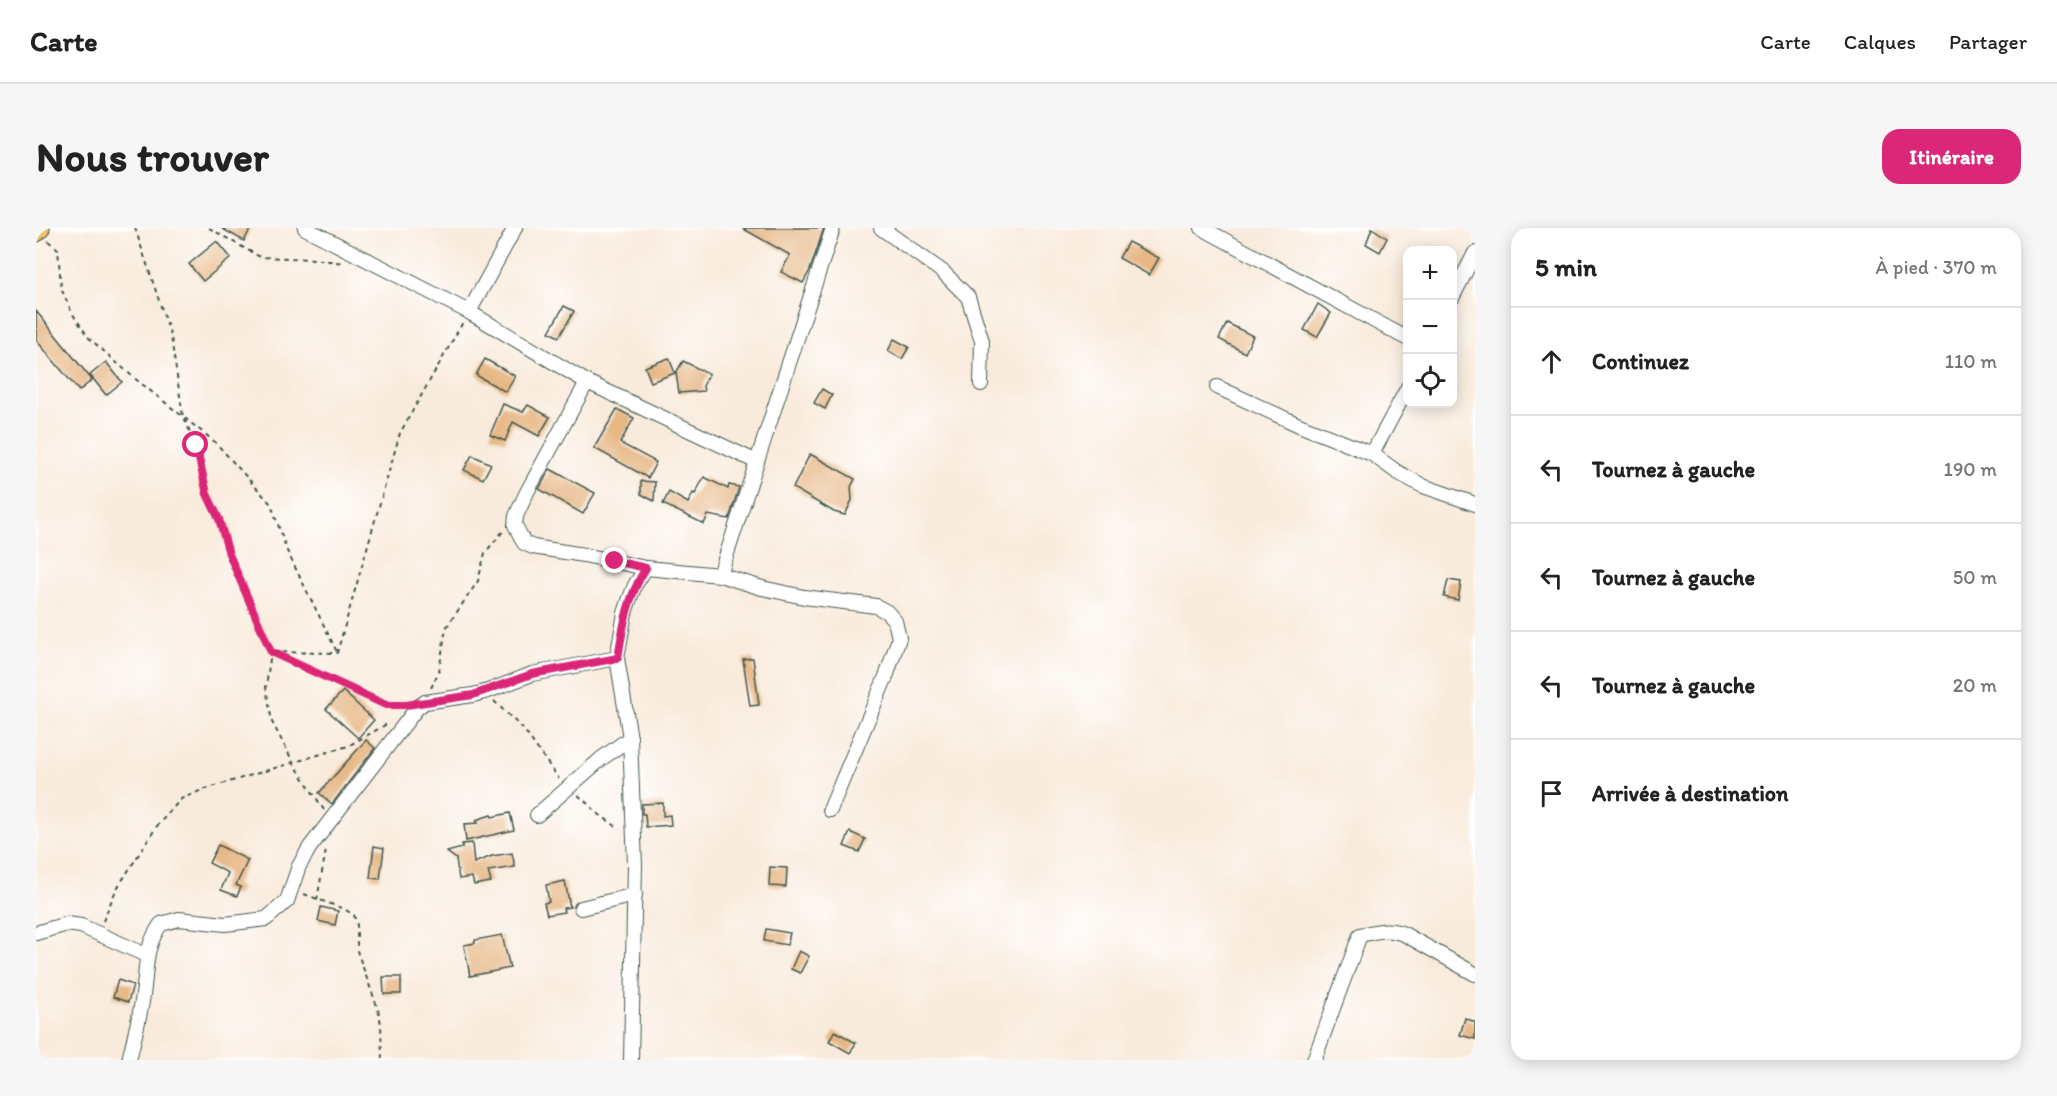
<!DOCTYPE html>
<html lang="fr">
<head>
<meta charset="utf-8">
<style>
	:root { --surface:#fff; --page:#f6f6f6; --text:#222; --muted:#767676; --line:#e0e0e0; --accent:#db2777 }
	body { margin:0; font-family:Itim,sans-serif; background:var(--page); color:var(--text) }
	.controls { position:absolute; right:18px; top:18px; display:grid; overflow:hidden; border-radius:12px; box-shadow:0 3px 15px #0003 }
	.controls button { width:54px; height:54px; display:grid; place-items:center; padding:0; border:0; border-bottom:2px solid var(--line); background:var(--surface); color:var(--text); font:30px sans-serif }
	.stop { position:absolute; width:18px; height:18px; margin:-14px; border:4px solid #db2777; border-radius:50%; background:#fff }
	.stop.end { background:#db2777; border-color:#fff; box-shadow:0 2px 6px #0008 }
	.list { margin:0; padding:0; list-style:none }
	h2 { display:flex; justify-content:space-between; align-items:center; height:78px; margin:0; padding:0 24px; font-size:26px }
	h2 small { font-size:20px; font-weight:400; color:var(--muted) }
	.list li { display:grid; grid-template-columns:39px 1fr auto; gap:18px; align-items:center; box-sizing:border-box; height:108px; padding:0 24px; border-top:2px solid var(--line) }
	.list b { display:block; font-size:22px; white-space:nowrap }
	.list em { font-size:20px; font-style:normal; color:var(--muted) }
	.icon { flex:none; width:33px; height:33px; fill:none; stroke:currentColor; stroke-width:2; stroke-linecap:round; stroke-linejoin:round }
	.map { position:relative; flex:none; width:1439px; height:832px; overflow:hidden; border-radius:18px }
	header { display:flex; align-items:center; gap:36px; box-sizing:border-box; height:84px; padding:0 30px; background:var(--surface); border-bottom:2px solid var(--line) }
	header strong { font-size:28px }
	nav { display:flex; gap:33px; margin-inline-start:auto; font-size:21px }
	.intro { display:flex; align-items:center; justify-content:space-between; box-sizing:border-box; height:144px; padding:0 36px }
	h1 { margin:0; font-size:42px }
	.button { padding:15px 27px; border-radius:18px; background:var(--accent); color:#fff; font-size:21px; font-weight:700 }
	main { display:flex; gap:36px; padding:0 36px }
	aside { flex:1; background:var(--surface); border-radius:18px; box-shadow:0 3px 15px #0003 }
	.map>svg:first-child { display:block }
	.building { fill:#e7b886 }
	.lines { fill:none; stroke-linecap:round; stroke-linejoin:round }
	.street-casing { stroke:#40574d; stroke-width:16 }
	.primary-casing { stroke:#40574d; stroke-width:23 }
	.path { stroke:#40574d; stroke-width:2; stroke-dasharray:4.5 4.5; stroke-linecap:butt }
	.street { stroke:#fff; stroke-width:14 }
	.primary { stroke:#efc469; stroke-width:21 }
	.route { stroke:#db2777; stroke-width:8 }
</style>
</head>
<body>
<header>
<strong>Carte</strong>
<nav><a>Carte</a><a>Calques</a><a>Partager</a></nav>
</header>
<div class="intro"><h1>Nous trouver</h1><a class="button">Itinéraire</a></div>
<main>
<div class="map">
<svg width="1439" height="832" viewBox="0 0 1439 832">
	<rect width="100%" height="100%" fill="#fff"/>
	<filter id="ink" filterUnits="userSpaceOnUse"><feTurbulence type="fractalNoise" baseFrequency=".0167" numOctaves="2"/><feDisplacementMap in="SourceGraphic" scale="12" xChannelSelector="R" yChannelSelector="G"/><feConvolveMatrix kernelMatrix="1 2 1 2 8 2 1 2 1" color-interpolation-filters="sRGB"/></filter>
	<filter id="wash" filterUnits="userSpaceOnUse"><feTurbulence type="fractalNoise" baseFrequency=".008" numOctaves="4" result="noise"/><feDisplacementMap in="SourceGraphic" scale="24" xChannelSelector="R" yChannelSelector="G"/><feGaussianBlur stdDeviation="1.35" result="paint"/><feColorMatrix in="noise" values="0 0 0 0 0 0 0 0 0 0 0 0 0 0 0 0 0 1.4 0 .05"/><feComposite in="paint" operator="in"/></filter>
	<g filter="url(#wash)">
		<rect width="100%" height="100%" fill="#f9ebdc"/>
		<g id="blocks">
			<g class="building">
				<polygon points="185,0 215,0 208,13"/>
				<polygon points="706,0 788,0 774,42 767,55 745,44 754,27"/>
				<polygon points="1336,0 1351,10 1344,24 1330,16"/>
				<polygon points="181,13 195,30 167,53 153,36"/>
				<polygon points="1092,14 1123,30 1113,47 1083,30"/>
				<polygon points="1282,76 1295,85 1281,109 1268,102"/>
				<polygon points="528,78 538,83 523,109 513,104"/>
				<polygon points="0,83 56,152 43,163 0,112"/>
				<polygon points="1191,95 1217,108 1209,125 1183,111"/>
				<polygon points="858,111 873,119 866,131 852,123"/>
				<polygon points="633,130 639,145 615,154 609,139"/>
				<polygon points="449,131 479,148 470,164 440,147"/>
				<polygon points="647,133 673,146 667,158 668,163 643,165 640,145"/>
				<polygon points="70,134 86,154 70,167 54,147"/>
				<polygon points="786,161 796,167 789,181 778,175"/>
				<polygon points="467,176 487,184 492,177 514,189 503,208 477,194 469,213 454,207"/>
				<polygon points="581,181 598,190 584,215 620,234 612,250 558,220"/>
				<polygon points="774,226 819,251 815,259 816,272 809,287 798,284 757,260"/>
				<polygon points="436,227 455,236 447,251 428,242"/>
				<polygon points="514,241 559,265 547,286 503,261"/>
				<polygon points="668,249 692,261 693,257 703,259 693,291 672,287 668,296 627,276 633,264 652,275 657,265 659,266"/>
				<polygon points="605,253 619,254 618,273 605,266"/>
				<polygon points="1412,352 1425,354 1422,372 1408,369"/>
				<polygon points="717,430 723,477 714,478 707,431"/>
				<polygon points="307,463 338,492 322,510 290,481"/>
				<polygon points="330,512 339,520 296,576 283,565"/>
				<polygon points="627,575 627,588 634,587 635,597 610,599 609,586 606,586 606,576"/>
				<polygon points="474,585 478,602 430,613 428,596 442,595 440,592 455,587 456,589"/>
				<polygon points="814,604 829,611 823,624 808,618"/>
				<polygon points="436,615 438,635 456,628 476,625 479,639 452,643 455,654 438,657 436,649 423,651 420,631 411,624 426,620 426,616"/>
				<polygon points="182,617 212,632 200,657 205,659 201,668 185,662 192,645 173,635"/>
				<polygon points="338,618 348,620 344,651 334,650"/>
				<polygon points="734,639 751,640 750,659 733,658"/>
				<polygon points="529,653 534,679 527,680 528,684 511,687 508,675 513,674 510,657"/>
				<polygon points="285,679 302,683 299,697 282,693"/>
				<polygon points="730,701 754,705 751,717 728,713"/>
				<polygon points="466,707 474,740 434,748 428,717 439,715 439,712"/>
				<polygon points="763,723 773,728 764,745 755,741"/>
				<polygon points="347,749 365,749 365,766 348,766"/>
				<polygon points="82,752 97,757 92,774 77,769"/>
				<polygon points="1429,790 1439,794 1439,811 1424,807"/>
				<polygon points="799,803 820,815 814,825 793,813"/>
			</g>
		</g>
	</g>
	<g filter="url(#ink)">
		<use href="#blocks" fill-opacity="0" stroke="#40574d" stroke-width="1.5"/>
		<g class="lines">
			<g class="street-casing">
				<g id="street">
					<polyline points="269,0 433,84 551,154 721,234"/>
					<polyline points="845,0 907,44 932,69 946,113 945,156"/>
					<polyline points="1166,0 1372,111"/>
					<polyline points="1416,70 1439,25"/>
					<polyline points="433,84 479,0"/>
					<polyline points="551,154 491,264 480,288 479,297 488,315 497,319 548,327 610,340 684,347 726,360 768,369 840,378 851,384 859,393 863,410 851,446 794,582"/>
					<polyline points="1181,159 1263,197 1336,226 1361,244 1387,258 1439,276"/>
					<polyline points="1336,226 1372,159"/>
					<polyline points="684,347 797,0"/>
					<polyline points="501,587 565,531 594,510"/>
					<polyline points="545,680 599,667"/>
					<polyline points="0,705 31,696 45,698 110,727"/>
					<path d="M93,832C98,810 104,789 107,767C111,739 108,720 125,696L143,691L189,696L230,691L251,673L263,638L274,619L381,480L389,474L437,467L452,463L496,446L581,430"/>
					<polyline points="595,832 599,637 594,510 581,430 589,385 594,370 599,357 610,340"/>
					<path d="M1278,832L1324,707C1341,703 1352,700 1368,706L1439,746"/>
				</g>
			</g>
			<g class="primary-casing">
				<polyline id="primary" points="0,3 3,0"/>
			</g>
			<g class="path">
				<polyline points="99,0 135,109 147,188 160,217 171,266 183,291 193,326 235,424 301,425 364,205 427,94"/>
				<polyline points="173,0 224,29 278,31 308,35"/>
				<polyline points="12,13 22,21 25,60 36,85 53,110 97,149 179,214 235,276 251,323 301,424"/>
				<polyline points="395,460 403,443 410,400 442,353 449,325 468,302"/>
				<polyline points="458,473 488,502 523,551"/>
				<polyline points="542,567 564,587 584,601"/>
				<polyline points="288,582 257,534 236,494 230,459 235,424 350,477 366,477"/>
				<polyline points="268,666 308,681 318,687 321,697 321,723 342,781 345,796 346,832"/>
				<polyline points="281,672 290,622"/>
				<polyline points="67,693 80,662 121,598 145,571 166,562 312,518 351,496"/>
			</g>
			<use href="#street" class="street"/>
			<use href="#primary" class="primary"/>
		</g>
	</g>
	<g class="lines" filter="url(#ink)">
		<path class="route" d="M160,217L171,266L183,291L193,326L235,424L350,477H370L437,467L496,446L582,430C587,397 592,368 610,340L579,333"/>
	</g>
</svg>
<div class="controls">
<button>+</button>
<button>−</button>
<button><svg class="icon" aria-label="locate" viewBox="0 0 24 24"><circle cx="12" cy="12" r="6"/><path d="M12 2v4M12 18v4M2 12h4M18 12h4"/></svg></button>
</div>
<div class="stop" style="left:160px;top:217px"></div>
<div class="stop end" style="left:579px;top:333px"></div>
</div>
<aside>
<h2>5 min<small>À pied · 370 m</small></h2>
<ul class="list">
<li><svg class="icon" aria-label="ahead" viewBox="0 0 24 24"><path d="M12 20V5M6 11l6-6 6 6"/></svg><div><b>Continuez</b></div><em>110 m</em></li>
<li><svg class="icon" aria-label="left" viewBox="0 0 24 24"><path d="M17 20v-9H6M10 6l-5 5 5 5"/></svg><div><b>Tournez à gauche</b></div><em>190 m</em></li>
<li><svg class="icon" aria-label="left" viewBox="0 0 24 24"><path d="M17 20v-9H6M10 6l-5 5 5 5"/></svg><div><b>Tournez à gauche</b></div><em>50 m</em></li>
<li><svg class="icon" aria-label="left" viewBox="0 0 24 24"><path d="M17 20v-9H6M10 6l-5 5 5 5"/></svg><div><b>Tournez à gauche</b></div><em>20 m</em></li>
<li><svg class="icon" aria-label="arrive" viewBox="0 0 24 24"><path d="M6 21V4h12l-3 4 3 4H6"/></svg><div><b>Arrivée à destination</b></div></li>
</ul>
</aside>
</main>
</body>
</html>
